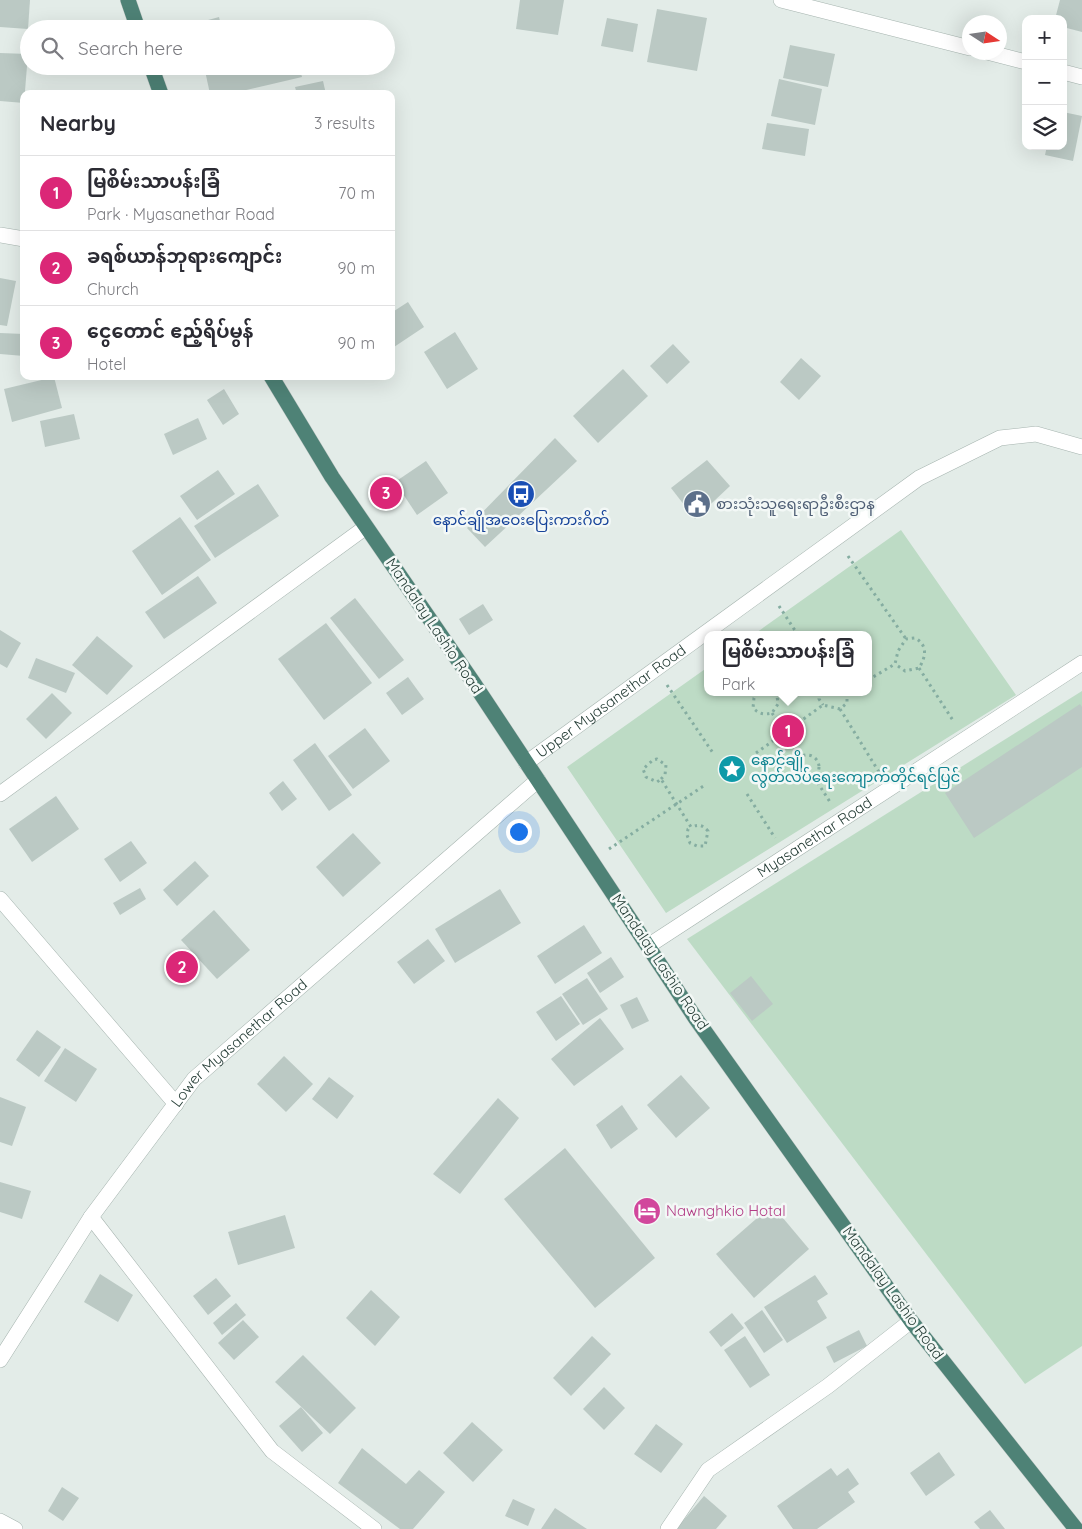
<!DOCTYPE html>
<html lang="en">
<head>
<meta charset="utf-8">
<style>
	:root { --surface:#fff; --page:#f7f7f7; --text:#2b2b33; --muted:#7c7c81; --line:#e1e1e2; --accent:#db2777 }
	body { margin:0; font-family:Quicksand,"Noto Sans Myanmar",sans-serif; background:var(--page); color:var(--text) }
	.controls { position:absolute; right:15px; top:15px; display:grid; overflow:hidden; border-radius:10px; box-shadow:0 5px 20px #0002 }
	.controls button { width:45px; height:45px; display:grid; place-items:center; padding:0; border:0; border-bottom:1px solid var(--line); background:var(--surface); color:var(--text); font:25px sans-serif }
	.compass { position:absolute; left:962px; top:15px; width:45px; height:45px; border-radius:50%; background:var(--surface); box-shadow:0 5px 20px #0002; rotate:102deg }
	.you { position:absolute; left:518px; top:831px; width:18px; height:18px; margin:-12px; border:4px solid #fff; border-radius:50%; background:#1a73e8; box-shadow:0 0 0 8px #1a73e833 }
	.badge { display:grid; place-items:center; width:32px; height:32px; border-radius:50%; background:var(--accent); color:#fff; font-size:16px; font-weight:700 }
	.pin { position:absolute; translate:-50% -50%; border:2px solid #fff; box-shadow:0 1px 5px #0006 }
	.popup { position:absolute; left:704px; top:631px; width:168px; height:65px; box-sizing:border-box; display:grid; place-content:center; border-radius:10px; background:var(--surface); filter:drop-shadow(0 1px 4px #0005); font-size:16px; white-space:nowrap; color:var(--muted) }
	.popup b { font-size:19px; color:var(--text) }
	.popup::after { content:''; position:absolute; left:50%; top:100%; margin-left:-10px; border:10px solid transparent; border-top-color:var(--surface) }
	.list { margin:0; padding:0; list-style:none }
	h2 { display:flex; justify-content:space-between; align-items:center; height:65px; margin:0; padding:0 20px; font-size:21px }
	h2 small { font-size:16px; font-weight:400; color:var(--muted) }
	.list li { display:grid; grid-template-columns:32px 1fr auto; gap:15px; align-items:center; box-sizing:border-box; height:75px; padding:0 20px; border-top:1px solid var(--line) }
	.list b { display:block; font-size:19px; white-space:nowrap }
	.list p { margin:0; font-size:16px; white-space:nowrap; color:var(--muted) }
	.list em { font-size:16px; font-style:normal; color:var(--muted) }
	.icon { flex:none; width:28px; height:28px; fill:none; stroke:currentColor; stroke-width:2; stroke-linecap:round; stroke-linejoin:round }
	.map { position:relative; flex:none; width:1082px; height:1529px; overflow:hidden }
	.search { position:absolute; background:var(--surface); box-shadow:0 5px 20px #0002; left:20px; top:20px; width:375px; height:55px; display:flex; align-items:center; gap:12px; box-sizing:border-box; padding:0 18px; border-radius:28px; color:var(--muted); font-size:19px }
	.panel { position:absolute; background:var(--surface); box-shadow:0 5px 20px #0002; left:20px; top:90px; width:375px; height:290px; border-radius:10px }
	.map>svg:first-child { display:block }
	.green { fill:#bddbc5 }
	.building { fill:#bbc9c4 }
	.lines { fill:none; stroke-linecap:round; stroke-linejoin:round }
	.minor-casing { stroke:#a6b4af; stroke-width:16 }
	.trunk-casing { stroke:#c2c8c6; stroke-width:16 }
	.path { stroke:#85ada1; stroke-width:3; stroke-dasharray:2.5 4; stroke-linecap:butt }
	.minor { stroke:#fff; stroke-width:15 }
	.trunk { stroke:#4e8276; stroke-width:15 }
	.labels { text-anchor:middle; stroke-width:5; stroke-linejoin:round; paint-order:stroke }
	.service-label { font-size:15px; fill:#4e5e75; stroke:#f3f8f6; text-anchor:start }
	.transit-label { font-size:15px; fill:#164399; stroke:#f3f8f6 }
	.street-label { font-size:15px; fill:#243c35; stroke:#f3f8f6 }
	.culture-label { font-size:15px; fill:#0d838f; stroke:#f3f8f6; text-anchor:start }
	.hotel-label { font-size:15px; fill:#b23c85; stroke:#f3f8f6; text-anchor:start }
</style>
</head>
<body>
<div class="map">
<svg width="1082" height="1529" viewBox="0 0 1082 1529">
	<rect width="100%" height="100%" fill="#e3ece8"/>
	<g class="green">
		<polygon points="901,530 1016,695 666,913 567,767 708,667 708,692 868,692 868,635 753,635"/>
		<polygon points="1082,691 1082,1346 1025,1384 687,939"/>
	</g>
	<g class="building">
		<polygon points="0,0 30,0 28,29 0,27"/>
		<polygon points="520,0 564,0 558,35 516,29"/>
		<polygon points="1060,0 1082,0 1082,32 1063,27 1063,19 1055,19"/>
		<polygon points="657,9 707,18 697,71 647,62"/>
		<polygon points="219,17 222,29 179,29 179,28"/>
		<polygon points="607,18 638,24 633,52 601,46"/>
		<polygon points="790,45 835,54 828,87 783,78"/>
		<polygon points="0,53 28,54 24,103 0,101"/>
		<polygon points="204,66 299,66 302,77 229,94 210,94"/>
		<polygon points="779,79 822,89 815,125 771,116"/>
		<polygon points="323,81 326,94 297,94 295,87"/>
		<polygon points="1063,112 1082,116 1073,161 1045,155 1047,146 1063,146"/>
		<polygon points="767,123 809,129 805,156 762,149"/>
		<polygon points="0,278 16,281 7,326 0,325"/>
		<polygon points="408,302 424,327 391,349 391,313"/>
		<polygon points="455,332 478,369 447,389 424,352"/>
		<polygon points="0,333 24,334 24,356 0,354"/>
		<polygon points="673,344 690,362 667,384 650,366"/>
		<polygon points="801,358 821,376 799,400 780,382"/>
		<polygon points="623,369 648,396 598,443 573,416"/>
		<polygon points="54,377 62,408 12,422 4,389"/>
		<polygon points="224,389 239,414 223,425 207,400"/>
		<polygon points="74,414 80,439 45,447 40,421"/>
		<polygon points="198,418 207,439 173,455 164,434"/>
		<polygon points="555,438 577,461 485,547 467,528"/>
		<polygon points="707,460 730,486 695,519 671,488"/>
		<polygon points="426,461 448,493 417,515 395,482"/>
		<polygon points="218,470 235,494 197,520 180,496"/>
		<polygon points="258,484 279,516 215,558 194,526"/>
		<polygon points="180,517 211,560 162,595 132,551"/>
		<polygon points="198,576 217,603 164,639 145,612"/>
		<polygon points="355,598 404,660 379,679 330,618"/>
		<polygon points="483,604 493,620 469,635 459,619"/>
		<polygon points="326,623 372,683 324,720 278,659"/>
		<polygon points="0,630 21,643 7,668 0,664"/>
		<polygon points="97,636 133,666 107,695 72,665"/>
		<polygon points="36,658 75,673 66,693 28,678"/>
		<polygon points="408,677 424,699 402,715 386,693"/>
		<polygon points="52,693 72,713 46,739 26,719"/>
		<polygon points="1080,704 1082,707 1082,767 974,838 945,793"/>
		<polygon points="365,728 390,761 353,789 328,756"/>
		<polygon points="315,743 352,795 329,811 293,760"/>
		<polygon points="283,781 297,799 282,811 269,793"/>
		<polygon points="56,796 79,829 32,862 9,829"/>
		<polygon points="353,833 381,863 343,897 316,867"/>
		<polygon points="131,841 147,863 120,882 104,859"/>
		<polygon points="195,861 209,876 177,906 163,890"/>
		<polygon points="140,888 146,899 120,915 113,903"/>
		<polygon points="500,889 521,923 455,963 435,929"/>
		<polygon points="214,910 250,950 217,979 181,940"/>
		<polygon points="584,925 602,953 555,984 537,956"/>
		<polygon points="428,939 445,961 414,984 397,962"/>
		<polygon points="611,957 624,977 600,993 587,973"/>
		<polygon points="751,976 773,1004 752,1021 730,993"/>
		<polygon points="587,978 608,1009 583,1025 562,994"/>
		<polygon points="561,996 580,1024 556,1041 536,1012"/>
		<polygon points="637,997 649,1021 632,1029 620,1005"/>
		<polygon points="600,1018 624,1049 574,1086 551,1059"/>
		<polygon points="37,1030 61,1047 39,1077 16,1060"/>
		<polygon points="65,1048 97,1069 76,1102 44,1081"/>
		<polygon points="284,1056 313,1084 286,1112 257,1084"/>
		<polygon points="681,1075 710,1108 676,1138 647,1105"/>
		<polygon points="329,1077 354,1096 337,1119 312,1099"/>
		<polygon points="0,1097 26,1107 12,1146 0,1142"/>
		<polygon points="498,1098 519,1118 460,1194 433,1174"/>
		<polygon points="622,1105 638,1129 611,1149 596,1125"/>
		<polygon points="565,1148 655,1258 595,1308 504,1199"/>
		<polygon points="0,1182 31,1191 22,1219 0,1212"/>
		<polygon points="772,1205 809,1249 754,1298 716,1254"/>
		<polygon points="285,1215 295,1248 238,1265 228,1232"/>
		<polygon points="100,1274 133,1295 118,1322 84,1302"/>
		<polygon points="815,1275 828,1294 817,1301 827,1318 787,1343 764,1307"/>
		<polygon points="216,1278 231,1296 208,1315 193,1296"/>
		<polygon points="371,1290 400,1317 375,1346 346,1318"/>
		<polygon points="236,1303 246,1315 222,1335 213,1323"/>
		<polygon points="762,1310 783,1340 764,1353 744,1323"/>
		<polygon points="732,1313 744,1328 721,1347 709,1332"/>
		<polygon points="243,1320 259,1337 234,1360 218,1343"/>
		<polygon points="859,1330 867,1346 834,1363 826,1347"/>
		<polygon points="592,1336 611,1354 571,1396 553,1378"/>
		<polygon points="745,1336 770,1375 750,1388 724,1350"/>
		<polygon points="303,1355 356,1408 330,1434 275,1382"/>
		<polygon points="604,1387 625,1408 604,1430 583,1409"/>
		<polygon points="301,1407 323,1433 302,1452 279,1426"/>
		<polygon points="472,1422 503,1450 473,1482 443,1453"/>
		<polygon points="656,1424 683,1444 661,1473 634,1454"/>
		<polygon points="362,1448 406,1484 419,1470 445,1492 413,1529 400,1529 338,1483"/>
		<polygon points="939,1452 955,1475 926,1496 910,1473"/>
		<polygon points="831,1468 837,1476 848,1468 859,1484 848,1492 855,1502 817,1529 793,1529 777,1506"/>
		<polygon points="62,1487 79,1498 63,1521 48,1511"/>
		<polygon points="704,1496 727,1516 716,1529 676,1529"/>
		<polygon points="513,1499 535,1509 528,1526 505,1516"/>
		<polygon points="555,1508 587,1529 541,1529"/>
		<polygon points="990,1510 1005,1529 980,1529 974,1522"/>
	</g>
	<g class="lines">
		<g class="minor-casing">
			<g id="minor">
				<polyline points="781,0 970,48"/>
				<polyline points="987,52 1026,62"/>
				<polyline points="1063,72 1082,77"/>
				<polyline points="0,235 24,239"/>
				<path id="s1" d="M526,763L919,478L1000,438L1036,434L1082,447"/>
				<polyline points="0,794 366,527"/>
				<polyline points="0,899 176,1104"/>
				<path id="s2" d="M648,946L1082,663"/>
				<polyline points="91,1217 272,1451 374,1529"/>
				<path id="s3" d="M0,1360L91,1217L194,1079L538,780"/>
				<polyline points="0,1521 15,1529"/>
				<polyline points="668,1529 708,1470 828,1386 911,1321"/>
			</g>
		</g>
		<g class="trunk-casing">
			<g id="trunk">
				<polyline points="128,0 138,29"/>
				<polyline points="151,66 161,94"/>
				<polyline points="271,376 332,477 473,682 696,1019 911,1321 1076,1529"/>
			</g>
		</g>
		<g class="path">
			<polyline points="848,556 906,639"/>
			<polyline points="779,606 798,635"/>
			<polyline points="919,668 954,722"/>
			<path d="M868,680L895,664L898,651L906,639L915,638C928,645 926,657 919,668L905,671L895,664"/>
			<polyline points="667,685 713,753"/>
			<path d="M757,692L754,698L753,708C759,714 764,715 772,713L778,704L777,696L774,692"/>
			<polyline points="820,692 819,699 823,705"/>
			<polyline points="840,709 879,772"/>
			<polyline points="772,713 801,757"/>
			<polyline points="756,753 823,705 840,709 847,703 847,692"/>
			<circle cx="807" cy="767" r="12"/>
			<polyline points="814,777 830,802"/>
			<path d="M661,779L665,775L666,765L657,759L653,760L643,769L646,777L657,782L661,779L691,827C700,824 702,825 708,831L705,846H697L690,843L687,835L688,829L691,827"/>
			<polyline points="747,794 775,838"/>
			<polyline points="609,849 705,785"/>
		</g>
		<use href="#minor" class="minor"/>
		<use href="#trunk" class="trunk"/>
	</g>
	<defs>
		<g id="bus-disc" transform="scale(1.4375)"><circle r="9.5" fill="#1a4fb4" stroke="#f3f8f6"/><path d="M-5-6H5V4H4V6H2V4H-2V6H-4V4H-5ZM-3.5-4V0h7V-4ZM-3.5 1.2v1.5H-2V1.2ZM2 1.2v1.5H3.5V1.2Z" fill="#fff"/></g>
		<g id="civic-disc" transform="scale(1.4375)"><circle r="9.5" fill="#5c6f8a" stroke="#f3f8f6"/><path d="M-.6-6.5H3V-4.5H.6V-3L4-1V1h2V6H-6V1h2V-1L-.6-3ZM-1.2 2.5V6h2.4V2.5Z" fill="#fff"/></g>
		<g id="sight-disc" transform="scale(1.4375)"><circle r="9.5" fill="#0f9aa8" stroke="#f3f8f6"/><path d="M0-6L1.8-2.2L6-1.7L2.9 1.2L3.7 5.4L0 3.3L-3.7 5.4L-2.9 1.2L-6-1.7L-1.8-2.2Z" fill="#fff"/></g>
		<g id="hotel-disc" transform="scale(1.4375)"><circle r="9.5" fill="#d1479c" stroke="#f3f8f6"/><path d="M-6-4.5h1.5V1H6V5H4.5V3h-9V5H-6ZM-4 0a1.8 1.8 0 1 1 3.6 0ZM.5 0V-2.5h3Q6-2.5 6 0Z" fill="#fff"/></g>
	</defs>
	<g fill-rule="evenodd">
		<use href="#bus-disc" x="521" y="494"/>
		<use href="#civic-disc" x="697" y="504"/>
		<use href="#sight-disc" x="732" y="769"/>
		<use href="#hotel-disc" x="647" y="1211"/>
	</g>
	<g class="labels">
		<g class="service-label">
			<text x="716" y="509">စားသုံးသူရေးရာဦးစီးဌာန</text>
		</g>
		<g class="transit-label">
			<text x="521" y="525">နောင်ချိုအဝေးပြေးကားဂိတ်</text>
		</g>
		<g class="street-label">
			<text transform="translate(434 626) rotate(56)" y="5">Mandalay Lashio Road</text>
			<text dy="5" stroke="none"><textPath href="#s1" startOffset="105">Upper Myasanethar Road</textPath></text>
			<text dy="5" stroke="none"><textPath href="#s2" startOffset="199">Myasanethar Road</textPath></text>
			<text transform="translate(660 962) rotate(56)" y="5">Mandalay Lashio Road</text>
			<text dy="5" stroke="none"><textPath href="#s3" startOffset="399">Lower Myasanethar Road</textPath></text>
			<text transform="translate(893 1293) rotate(54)" y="5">Mandalay Lashio Road</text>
		</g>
		<g class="culture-label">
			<text x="751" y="765">နောင်ချို<tspan x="751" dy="17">လွတ်လပ်ရေးကျောက်တိုင်ရင်ပြင်</tspan></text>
		</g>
		<g class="hotel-label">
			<text x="666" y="1216">Nawnghkio Hotal</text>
		</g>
	</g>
</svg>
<div class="controls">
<button>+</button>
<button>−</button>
<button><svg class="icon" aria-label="layers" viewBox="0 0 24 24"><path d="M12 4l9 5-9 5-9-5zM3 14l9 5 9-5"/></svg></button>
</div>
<svg class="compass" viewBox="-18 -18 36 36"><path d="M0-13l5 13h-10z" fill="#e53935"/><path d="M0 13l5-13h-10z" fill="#7c7c81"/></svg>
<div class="you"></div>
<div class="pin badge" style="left:788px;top:731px">1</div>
<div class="popup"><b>မြစိမ်းသာပန်းခြံ</b>Park</div>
<div class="pin badge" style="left:182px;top:967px">2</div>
<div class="pin badge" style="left:386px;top:493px">3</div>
<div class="search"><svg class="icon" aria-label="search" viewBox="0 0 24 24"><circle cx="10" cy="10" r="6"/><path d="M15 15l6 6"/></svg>Search here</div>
<section class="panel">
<h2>Nearby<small>3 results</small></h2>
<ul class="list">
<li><span class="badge">1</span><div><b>မြစိမ်းသာပန်းခြံ</b><p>Park · Myasanethar Road</p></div><em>70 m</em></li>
<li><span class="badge">2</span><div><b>ခရစ်ယာန်ဘုရားကျောင်း</b><p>Church</p></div><em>90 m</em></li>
<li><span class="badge">3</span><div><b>ငွေတောင် ဧည့်ရိပ်မွန်</b><p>Hotel</p></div><em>90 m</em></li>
</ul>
</section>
</div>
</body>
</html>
